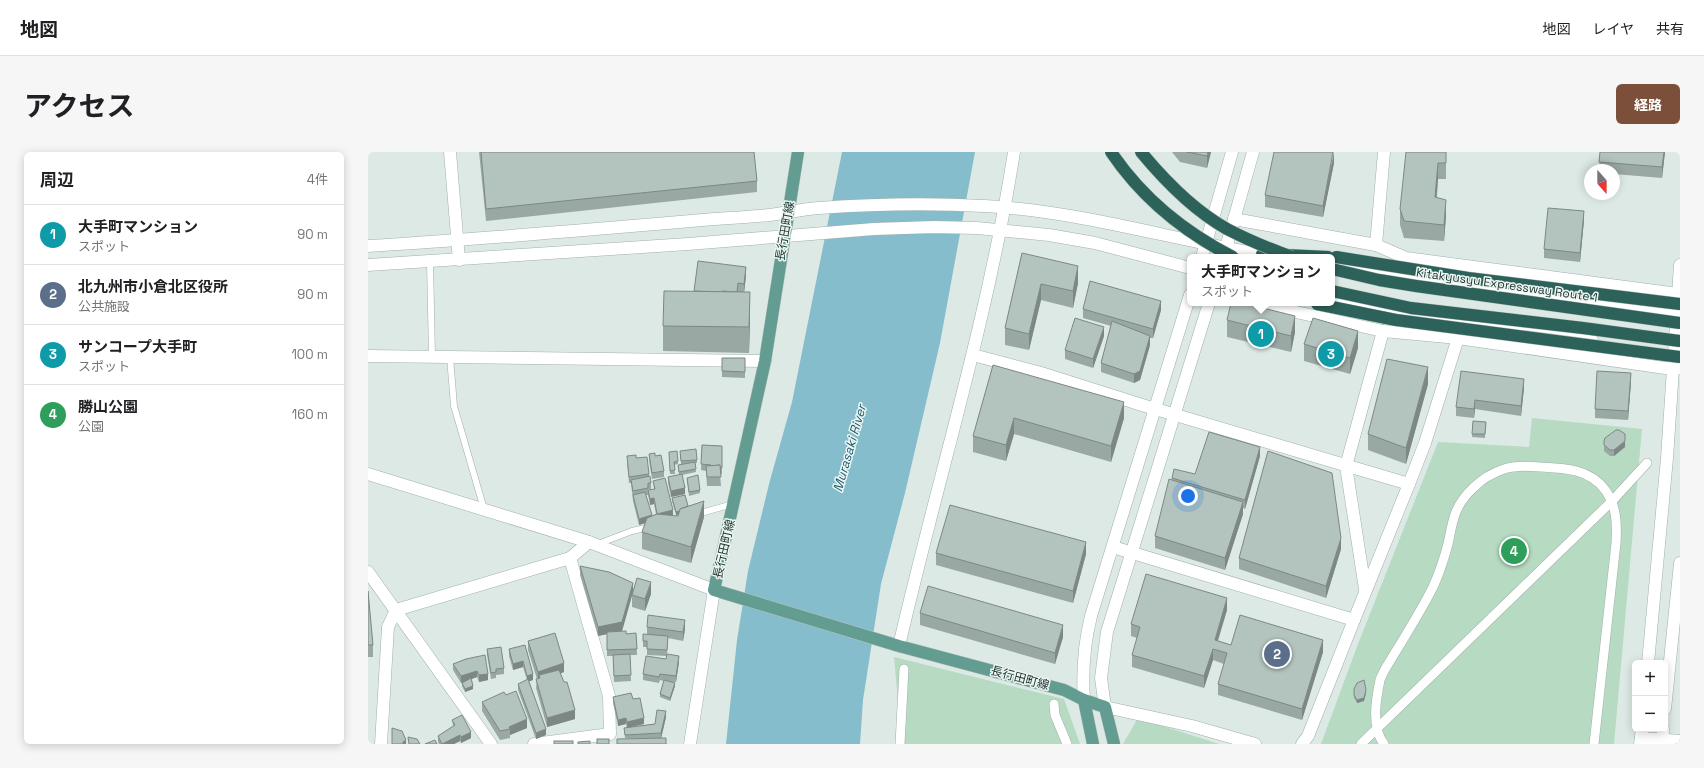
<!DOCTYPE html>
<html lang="ja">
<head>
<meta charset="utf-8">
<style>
	:root { --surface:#fff; --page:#f6f6f6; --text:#202124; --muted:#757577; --line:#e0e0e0; --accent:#7c4f3b }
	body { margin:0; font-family:"Space Grotesk","Noto Sans JP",sans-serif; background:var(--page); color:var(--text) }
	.controls { position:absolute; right:12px; bottom:12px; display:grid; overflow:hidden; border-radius:6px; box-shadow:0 2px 10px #0003 }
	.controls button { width:36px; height:36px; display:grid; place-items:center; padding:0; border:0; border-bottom:1px solid var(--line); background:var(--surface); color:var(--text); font:20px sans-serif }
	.compass { position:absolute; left:1216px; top:12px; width:36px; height:36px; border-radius:50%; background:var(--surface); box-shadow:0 2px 10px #0003; rotate:159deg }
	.you { position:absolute; left:820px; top:344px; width:14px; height:14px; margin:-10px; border:3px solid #fff; border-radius:50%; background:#1a73e8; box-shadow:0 0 0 6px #1a73e833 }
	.badge { display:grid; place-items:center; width:26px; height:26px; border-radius:50%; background:var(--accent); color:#fff; font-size:13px; font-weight:700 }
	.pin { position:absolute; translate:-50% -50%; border:2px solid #fff; box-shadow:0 1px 4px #0006 }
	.popup { position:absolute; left:819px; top:102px; width:148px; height:52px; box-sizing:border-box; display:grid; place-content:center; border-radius:6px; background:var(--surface); filter:drop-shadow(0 1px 3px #0005); font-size:13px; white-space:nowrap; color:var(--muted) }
	.popup b { font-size:15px; color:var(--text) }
	.popup::after { content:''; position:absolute; left:50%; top:100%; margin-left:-8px; border:8px solid transparent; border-top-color:var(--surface) }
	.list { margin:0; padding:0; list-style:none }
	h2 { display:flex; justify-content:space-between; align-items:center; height:52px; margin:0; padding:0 16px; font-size:17px }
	h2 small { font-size:13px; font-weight:400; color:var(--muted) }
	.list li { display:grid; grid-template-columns:26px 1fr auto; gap:12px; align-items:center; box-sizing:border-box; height:60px; padding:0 16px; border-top:1px solid var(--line) }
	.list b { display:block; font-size:15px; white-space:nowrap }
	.list p { margin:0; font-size:13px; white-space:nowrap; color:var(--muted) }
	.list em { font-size:13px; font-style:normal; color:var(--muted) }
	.map { position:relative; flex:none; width:1312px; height:592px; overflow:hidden; border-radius:6px }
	header { display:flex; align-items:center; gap:24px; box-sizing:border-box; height:56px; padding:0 20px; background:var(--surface); border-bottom:1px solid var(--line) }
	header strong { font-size:19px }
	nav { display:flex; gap:22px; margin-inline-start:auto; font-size:14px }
	.intro { display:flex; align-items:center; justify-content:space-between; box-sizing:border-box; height:96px; padding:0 24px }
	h1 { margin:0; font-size:28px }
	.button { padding:10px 18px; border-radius:6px; background:var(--accent); color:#fff; font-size:14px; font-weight:700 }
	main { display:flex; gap:24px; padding:0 24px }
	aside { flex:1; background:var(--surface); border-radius:6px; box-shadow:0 2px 10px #0003 }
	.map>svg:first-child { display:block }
	.green { fill:#b6dac2 }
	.water { fill:#86bdcd }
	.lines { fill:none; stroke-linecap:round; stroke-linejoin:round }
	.service-casing { stroke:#a1b0ac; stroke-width:7 }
	.pedestrian-casing { stroke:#a1b0ac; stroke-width:10 }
	.minor-casing { stroke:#a1b0ac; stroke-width:13 }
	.tertiary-casing { stroke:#a1b0ac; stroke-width:13 }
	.primary-casing { stroke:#bcc3c2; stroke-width:13 }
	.motorway-casing { stroke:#bcc3c2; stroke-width:13 }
	.service { stroke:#fff; stroke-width:6 }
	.pedestrian { stroke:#fff; stroke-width:9 }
	.minor { stroke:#fff; stroke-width:12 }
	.tertiary { stroke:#fff; stroke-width:12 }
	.primary { stroke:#639d92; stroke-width:12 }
	.motorway { stroke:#2d625b; stroke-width:12 }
	.motorway-bridge-casing { stroke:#bcc3c2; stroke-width:13; stroke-linecap:butt }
	.motorway-bridge { stroke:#2d625b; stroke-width:12 }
	.wall { fill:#9aa8a3; fill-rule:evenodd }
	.shaded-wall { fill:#7d8885 }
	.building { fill:#b3c3be; stroke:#7d8885 }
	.labels { text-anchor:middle; stroke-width:3; stroke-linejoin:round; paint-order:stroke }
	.street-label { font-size:12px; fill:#203733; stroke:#edf6f2 }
	.water-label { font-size:13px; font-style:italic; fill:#1d5d71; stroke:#edf6f2 }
</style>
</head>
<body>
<header>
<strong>地図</strong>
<nav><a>地図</a><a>レイヤ</a><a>共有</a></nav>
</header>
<div class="intro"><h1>アクセス</h1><a class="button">経路</a></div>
<main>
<aside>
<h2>周辺<small>4件</small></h2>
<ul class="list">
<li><span class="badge" style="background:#0f9aa8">1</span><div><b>大手町マンション</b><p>スポット</p></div><em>90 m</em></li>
<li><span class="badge" style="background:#5c6f8a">2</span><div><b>北九州市小倉北区役所</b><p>公共施設</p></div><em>90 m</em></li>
<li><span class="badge" style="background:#0f9aa8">3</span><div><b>サンコープ大手町</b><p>スポット</p></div><em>100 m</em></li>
<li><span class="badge" style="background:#2e9e5b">4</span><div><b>勝山公園</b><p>公園</p></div><em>160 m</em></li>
</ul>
</aside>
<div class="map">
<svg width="1312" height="592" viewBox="0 0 1312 592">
	<rect width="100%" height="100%" fill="#dde9e5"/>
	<g class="green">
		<polygon points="1164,266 1274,277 1246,592 953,592 990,492 1070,290 1161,295"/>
		<polygon points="526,505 696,547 712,592 534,592"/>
		<polygon points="770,566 851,592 755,592"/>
	</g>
	<polygon class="water" points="474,0 607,0 572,191 537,341 513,432 495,548 492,592 358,592 369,488 380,419 401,332 424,250"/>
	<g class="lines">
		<g class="service-casing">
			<g id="service">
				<polyline points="62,110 64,205"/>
				<polyline points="82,205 86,254 116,357"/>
				<polyline points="329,362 365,352"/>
				<polyline points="230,392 264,379 282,375"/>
			</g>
		</g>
		<g class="pedestrian-casing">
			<g id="pedestrian">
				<polyline points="686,552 687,563 699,592"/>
				<polyline points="532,592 536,517"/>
				<polyline points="993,592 1244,349 1279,311"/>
				<path d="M1016,592C1003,575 1008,547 1012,528C1015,519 1021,511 1025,504C1039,481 1053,459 1065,435C1071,422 1076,407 1080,392C1085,368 1086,354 1105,336C1114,327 1124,321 1136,317C1147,313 1161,314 1172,315C1196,316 1223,317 1238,339C1249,355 1249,373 1248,391L1226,592"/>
			</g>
		</g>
		<g class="minor-casing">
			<g id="minor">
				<polyline points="866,67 1008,93 1038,106 1310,142"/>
				<polyline points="1008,93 1016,0"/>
				<polyline points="886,151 1015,179 1090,186 1304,217 1312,216"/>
				<polyline points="0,204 397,209"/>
				<polyline points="0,322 221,390 346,438"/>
				<polyline points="1041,332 1057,291 1090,186"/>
				<polyline points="202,406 221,390"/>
				<polyline points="0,420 123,592"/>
				<polyline points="737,555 824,574 887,592"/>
				<polyline points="1273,586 1312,589"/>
				<polyline points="13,592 20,475 28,458 202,406 241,544 242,582 166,592"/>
				<polyline points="934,592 940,584 986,468"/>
			</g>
		</g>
		<g class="tertiary-casing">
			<g id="tertiary">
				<polyline points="82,0 91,108"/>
				<path d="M0,94C116,87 231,77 347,67C365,66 383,65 402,63C418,61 435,57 451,56C506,52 561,51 616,54C715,59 807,89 904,104"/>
				<polyline points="856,103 885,0"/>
				<polyline points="834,105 864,0"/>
				<polyline points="0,113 320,92 506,77 566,75 609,76 681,83 727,91 822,116"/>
				<polyline points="969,113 1312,161"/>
				<polyline points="964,147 1025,159 1224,188"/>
				<polyline points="605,203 673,221 774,253 1041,332 986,468 745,395"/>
				<polyline points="997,437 978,314 1015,179"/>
				<path d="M531,494C569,329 620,167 646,0"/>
				<polyline points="1280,511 1299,306 1312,113"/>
				<path d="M716,548C714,519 716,492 723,464L822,143"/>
				<polyline points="737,555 733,526 739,480 841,151"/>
				<polyline points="1297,557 1312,411"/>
				<polyline points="322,592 346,438"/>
				<polyline points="1272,592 1274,577"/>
				<polyline points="1294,592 1295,577"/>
			</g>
		</g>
		<g class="primary-casing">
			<g id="primary">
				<polyline points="430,0 397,209 346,438 531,494 696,538 716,548 737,555 746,592"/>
				<polyline points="716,548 725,592"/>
			</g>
		</g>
		<g class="motorway-casing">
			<polyline id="motorway" points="894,102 960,105"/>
		</g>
		<use href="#service" class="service"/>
		<use href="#pedestrian" class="pedestrian"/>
		<use href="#minor" class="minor"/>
		<use href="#tertiary" class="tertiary"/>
		<use href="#primary" class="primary"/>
		<use href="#motorway" class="motorway"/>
		<g class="motorway-bridge-casing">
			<g id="motorway-bridge">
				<path d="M743,0C774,46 816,80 865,105"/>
				<path d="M773,0C797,29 825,58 859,77C880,88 902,97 924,105"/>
				<polyline points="968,105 1100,126 1312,152"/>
				<polyline points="964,117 1011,128 1048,134 1312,171"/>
				<polyline points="964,139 1043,156 1215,176 1312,189"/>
				<polyline points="949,152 1028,168 1312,205"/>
			</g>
		</g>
		<use href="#motorway-bridge" class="motorway-bridge"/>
	</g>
	<g class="wall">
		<polygon points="111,0 386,0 389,29 389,40 118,69"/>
		<polygon points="804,0 843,0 839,16 812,10"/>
		<polygon points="1078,0 1078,27 1070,27 1069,45 1078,64 1076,89 1036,86 1032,73 1032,57"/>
		<polygon points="1232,0 1297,0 1294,26 1246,22 1246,18 1231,18"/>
		<polygon points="966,11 955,65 897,55 897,43"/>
		<polygon points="1216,68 1212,110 1176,106 1176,97"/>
		<polygon points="654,101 710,131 705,156 673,148 661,198 637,193 637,176"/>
		<polygon points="378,124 376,140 382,166 381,201 295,199 295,174 326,139"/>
		<polygon points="715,157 793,158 785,186 782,186 782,193 772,228 766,231 733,220 733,211 743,174 715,166"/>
		<polygon points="859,168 927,180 923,200 859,185"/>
		<polygon points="736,184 725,216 697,207 697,198"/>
		<polygon points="936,192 990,196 982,222 936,209"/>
		<polygon points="354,206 377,206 377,226 354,225"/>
		<polygon points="625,213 756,266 743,310 646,282 638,309 605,300 605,284"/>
		<polygon points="1156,227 1156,236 1153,264 1107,257 1106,266 1088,264 1088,255"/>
		<polygon points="1263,230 1260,268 1227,266 1227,257"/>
		<polygon points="1060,232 1038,312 1000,298 1000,282"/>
		<polygon points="1105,269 1118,270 1117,286 1104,285"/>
		<polygon points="1236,289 1257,295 1246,304 1242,304 1236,299"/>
		<polygon points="334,293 354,294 354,322 352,322 353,334 339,334 338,319 333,318"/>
		<polygon points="312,299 329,308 329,311 327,311 328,320 314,323 317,342 303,345 300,331 300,325 311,323 310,313 321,312 313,312"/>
		<polygon points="301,300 310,309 310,312 306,313 307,322 302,322"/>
		<polygon points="281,302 287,304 296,319 296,325 284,327 281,308"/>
		<path d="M259,304L268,306L281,322V324L283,331V337H280V338L286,337L285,329L305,364H310L311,363H308L304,349V346L320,354L336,365L323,411L274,397V380L277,371L271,373L265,349L263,331H261L259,310ZM278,343H280L282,353L286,352L288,362L284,364Z"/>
		<polygon points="892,304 877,357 875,356 875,362 857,418 787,396 787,384 804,326 827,322"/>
		<polygon points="319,326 332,338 332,341 321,344"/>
		<polygon points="973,397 958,446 871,417 871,406"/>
		<polygon points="568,401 718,402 705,451 568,413"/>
		<polygon points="212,414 265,440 254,479 251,480 258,482 268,481 269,503 262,503 263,529 246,530 245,504 239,504 239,482 230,484 212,423"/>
		<polygon points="0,439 5,493 5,505 0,505"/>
		<polygon points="283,442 277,459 264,455 264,443"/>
		<polygon points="859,458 850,489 863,493 955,500 934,568 850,543 850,532 856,512 845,508 836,536 764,515 764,503 769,486 763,484 763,472"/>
		<polygon points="552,461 695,485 687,512 552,473"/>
		<polygon points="279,475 317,477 315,489 300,486 299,504 279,503 279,495 275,495 275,489 279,482"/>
		<polygon points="160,489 196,520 192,522 207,567 179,575 168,536 169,527 160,498"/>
		<polygon points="157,493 165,528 161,529 178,583 168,587 150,538 150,532 159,528 155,515 145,518 141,504 141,497"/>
		<polygon points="119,497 136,516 136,522 128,523 128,526 123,527 119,503"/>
		<polygon points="98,507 120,528 111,530 109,525 103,527 105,537 97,540 94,534 94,531 97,529 93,531 85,518 85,512"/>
		<polygon points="311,510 308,530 302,530 307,534 302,549 292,545 292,542 296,529 292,528 291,531 275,528 275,522"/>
		<polygon points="986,537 998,541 996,549 989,551 986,546"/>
		<polygon points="245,545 265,547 276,572 261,575 287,572 298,565 293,586 257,586 256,576 259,576 258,572 250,574 245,551"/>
		<polygon points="114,550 159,576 142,583 142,586 132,588 114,559"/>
		<polygon points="84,568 103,586 93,591 92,589 86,592 71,592 70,590 70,584 85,574"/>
	</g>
	<g class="shaded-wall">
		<polygon points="840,0 843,0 839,16 839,4"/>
		<polygon points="966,0 966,11 955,65 955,54"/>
		<polygon points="1296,0 1297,0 1294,26 1294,15"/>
		<polygon points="1070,11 1070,27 1067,61 1067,45"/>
		<polygon points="1078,48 1078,64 1076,89 1076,73"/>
		<polygon points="1216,59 1216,68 1212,110 1212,101"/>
		<polygon points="710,114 710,131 705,156 705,139"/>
		<polygon points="378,115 378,124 376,141 376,132"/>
		<polygon points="673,132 673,148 661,198 661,182"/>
		<polygon points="382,140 382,166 381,201 381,175"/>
		<polygon points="793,149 793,158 785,186 785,177"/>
		<polygon points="927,164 927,180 923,200 923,184"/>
		<polygon points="736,175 736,184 725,216 725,207"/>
		<polygon points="990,179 990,196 982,222 982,206"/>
		<polygon points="782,184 782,193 772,228 766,231 766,222"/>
		<polygon points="1060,215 1060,232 1038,312 1038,296"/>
		<polygon points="1263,221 1263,230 1260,268 1260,259"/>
		<polygon points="1156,227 1156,236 1153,264 1153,254"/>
		<polygon points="1107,248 1107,257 1106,266 1106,257"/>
		<polygon points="756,250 756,266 743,310 743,294"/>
		<polygon points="646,266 646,282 638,309 638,293"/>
		<polygon points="1257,289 1257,295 1246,304 1246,298"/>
		<polygon points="892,295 892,304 877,357 877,348"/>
		<polygon points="317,336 317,342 303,345 303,339"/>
		<polygon points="286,346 286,352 282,353 282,347"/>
		<polygon points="336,349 336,365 323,411 323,395"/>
		<polygon points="875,350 875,362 857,418 857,406"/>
		<polygon points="321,357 321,360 308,363 308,360"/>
		<polygon points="305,358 305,365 289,362"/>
		<polygon points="284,363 284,369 271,373 271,367"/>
		<polygon points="973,386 973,397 958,446 958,434"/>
		<polygon points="718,390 718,402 705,451 705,439"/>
		<polygon points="283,430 283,442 277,459 277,447"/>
		<polygon points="265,431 265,440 254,479 230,484 230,475"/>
		<polygon points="859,446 859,458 847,497 847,488"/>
		<polygon points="317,468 317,477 315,489 315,480"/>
		<polygon points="695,473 695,485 687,512 687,501"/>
		<polygon points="955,488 955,500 934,568 934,557"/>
		<polygon points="845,497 845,508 836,536 836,524"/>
		<polygon points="311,504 311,510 308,530 308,524"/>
		<polygon points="155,509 155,515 145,518 145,512"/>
		<polygon points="196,511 196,520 172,528 171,523 171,528 170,529 170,520"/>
		<polygon points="109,519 109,525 93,531 93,524"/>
		<polygon points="120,522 120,528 111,530 111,523"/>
		<polygon points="165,522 165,528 159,530 159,524"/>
		<polygon points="307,531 307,534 302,549 302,546"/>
		<polygon points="105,534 105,537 97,540 97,537"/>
		<polygon points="998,538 998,541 996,549 989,551 989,548"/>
		<polygon points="207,558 207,567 179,575 179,566"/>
		<polygon points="298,559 298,565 293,587 293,581"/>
		<polygon points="258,566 258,572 250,574 250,568"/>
		<polygon points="276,566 276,572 259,576 259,570"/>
		<polygon points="159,567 159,576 142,583 142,577 141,575"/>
		<polygon points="178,577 178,583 168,587 168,581"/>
		<polygon points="103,580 103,586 93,591 93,585"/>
		<polygon points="92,583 92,589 86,592 74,592"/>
		<polygon points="38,588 38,592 35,592 35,590"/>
	</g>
	<g class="building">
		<polygon points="113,0 386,0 389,29 118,57"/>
		<polygon points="819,0 840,0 839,4"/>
		<polygon points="906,0 965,0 955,54 897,43"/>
		<polygon points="1038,0 1078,0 1078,11 1070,11 1067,45 1078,48 1076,73 1036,69 1032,57"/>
		<polygon points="1232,0 1296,0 1294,15 1231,10"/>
		<polygon points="1180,56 1216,59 1212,101 1176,97"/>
		<polygon points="654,101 710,114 705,139 673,132 661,182 637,176"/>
		<polygon points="330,109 378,115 376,132 370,131 369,140 354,139 353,140 326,139"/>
		<polygon points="722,129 793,149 785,177 715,157"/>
		<polygon points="296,139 382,140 381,175 295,174"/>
		<polygon points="863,151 875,151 927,164 923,184 859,168"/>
		<polygon points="707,166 736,175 725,207 697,198"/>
		<polygon points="945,166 990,179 982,206 936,192"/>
		<polygon points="744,169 782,184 772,219 766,222 733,211"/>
		<polygon points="354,206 377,206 377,220 354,219"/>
		<polygon points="1019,207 1060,215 1038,296 1000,282"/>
		<polygon points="625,213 756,250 743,294 646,266 638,293 605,284"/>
		<polygon points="1093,219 1156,227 1153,254 1107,248 1106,257 1088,255"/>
		<polygon points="1229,219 1263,221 1260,259 1227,257"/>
		<polygon points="1105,269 1118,270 1117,282 1104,282"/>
		<polygon points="1248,278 1251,278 1257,282 1257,289 1246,298 1242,298 1236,293 1236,289 1237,286"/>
		<polygon points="841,280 892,295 877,348 804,326 806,317 827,322"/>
		<polygon points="334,293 354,294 354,316 352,316 352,313 343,314 343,313 333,312"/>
		<polygon points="328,297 329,308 313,309 312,299"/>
		<polygon points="309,299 310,309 306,310 307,318 302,319 301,300"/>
		<polygon points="900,299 964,321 973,386 958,434 871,406"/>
		<polygon points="287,301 287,304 293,303 296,319 284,321 281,302"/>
		<polygon points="268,303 268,306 279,305 281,322 261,325 259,304"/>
		<polygon points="327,310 328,317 311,320 310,313"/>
		<polygon points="352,313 353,325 339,325 338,314"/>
		<polygon points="314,322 317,336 303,339 300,325"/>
		<polygon points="330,323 332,338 321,340 319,326"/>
		<polygon points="282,324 283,331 280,331 280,336 265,339 263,328"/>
		<polygon points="297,326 305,358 289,362 286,346 282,347 280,338 287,337 285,329"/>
		<polygon points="801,327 875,350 857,406 787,384"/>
		<polygon points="277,340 284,363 271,367 265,343"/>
		<polygon points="317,343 320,354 312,357 312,359 308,360 304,346"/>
		<polygon points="336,349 323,395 274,380 279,366 289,362 310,364 312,357"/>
		<polygon points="582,353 718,390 705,439 568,401"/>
		<polygon points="212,414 241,420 265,431 254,470 230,475"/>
		<polygon points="778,422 859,446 847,488 863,493 872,463 955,488 934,557 850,532 859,501 845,497 836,524 764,503 772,475 763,472"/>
		<polygon points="269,426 283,430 277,447 264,443"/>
		<polygon points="560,434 695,473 687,501 552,461"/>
		<polygon points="0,439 5,493 0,493"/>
		<polygon points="280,463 317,468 315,480 279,475"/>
		<polygon points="258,479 258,482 268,481 269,497 239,498 239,480"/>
		<polygon points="187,481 196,511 170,520 160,489"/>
		<polygon points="275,482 300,484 299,498 279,497 279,489 275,489"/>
		<polygon points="157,493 165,522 159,524 155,509 145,512 141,497"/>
		<polygon points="133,495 136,516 128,517 128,520 123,521 119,497"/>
		<polygon points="262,502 263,523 246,524 245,503"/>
		<polygon points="299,502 311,504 308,524 292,522 291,525 275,522 278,504 298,507"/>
		<polygon points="117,503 120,522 111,523 109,519 93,524 85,512 98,507"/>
		<polygon points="191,518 196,530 199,530 207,558 179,566 168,527 172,526 171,523"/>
		<polygon points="103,526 105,534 97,537 94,531"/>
		<polygon points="160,527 178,577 168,581 150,532"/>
		<polygon points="296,528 307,531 302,546 292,542"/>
		<polygon points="996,528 998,538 996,546 989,548 986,543 986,537 989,531"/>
		<polygon points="148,539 159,567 141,575 142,577 132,579 114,550 136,540 138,543"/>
		<polygon points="263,541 265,547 272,546 276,566 259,570 258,566 250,568 245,545"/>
		<polygon points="289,558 298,559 293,581 257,583 256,576 287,572"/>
		<polygon points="94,563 103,580 93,585 92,583 74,592 70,584 87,573 84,568"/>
		<polygon points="24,576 34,579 38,588 35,590 35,592 24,592"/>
		<polygon points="40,585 49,587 52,592 41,592"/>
		<polygon points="298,586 298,592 249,592 249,587"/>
		<rect x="229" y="587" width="12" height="5"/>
		<polygon points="67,588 69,592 57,592"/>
		<rect x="186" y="589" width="19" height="3"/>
		<polygon points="222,589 222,592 210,592 210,590"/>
	</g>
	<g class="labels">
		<g class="street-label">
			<text transform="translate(417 79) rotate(-80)" y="4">長行田町線</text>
			<text transform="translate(1139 133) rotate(8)" y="4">Kitakyusyu Expressway Route 1</text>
			<text transform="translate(356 397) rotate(-77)" y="4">長行田町線</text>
			<text transform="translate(652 526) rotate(15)" y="4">長行田町線</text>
		</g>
		<g class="water-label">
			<text transform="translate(481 296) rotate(-74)" y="5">Murasaki River</text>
		</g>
	</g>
</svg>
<div class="controls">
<button>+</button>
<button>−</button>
</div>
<svg class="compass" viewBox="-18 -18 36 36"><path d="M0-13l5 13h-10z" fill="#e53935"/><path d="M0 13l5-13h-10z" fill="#757577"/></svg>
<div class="you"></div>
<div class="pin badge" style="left:893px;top:182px;background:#0f9aa8">1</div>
<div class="popup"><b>大手町マンション</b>スポット</div>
<div class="pin badge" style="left:909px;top:502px;background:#5c6f8a">2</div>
<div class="pin badge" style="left:963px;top:202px;background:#0f9aa8">3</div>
<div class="pin badge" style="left:1146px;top:399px;background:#2e9e5b">4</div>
</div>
</main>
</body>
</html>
